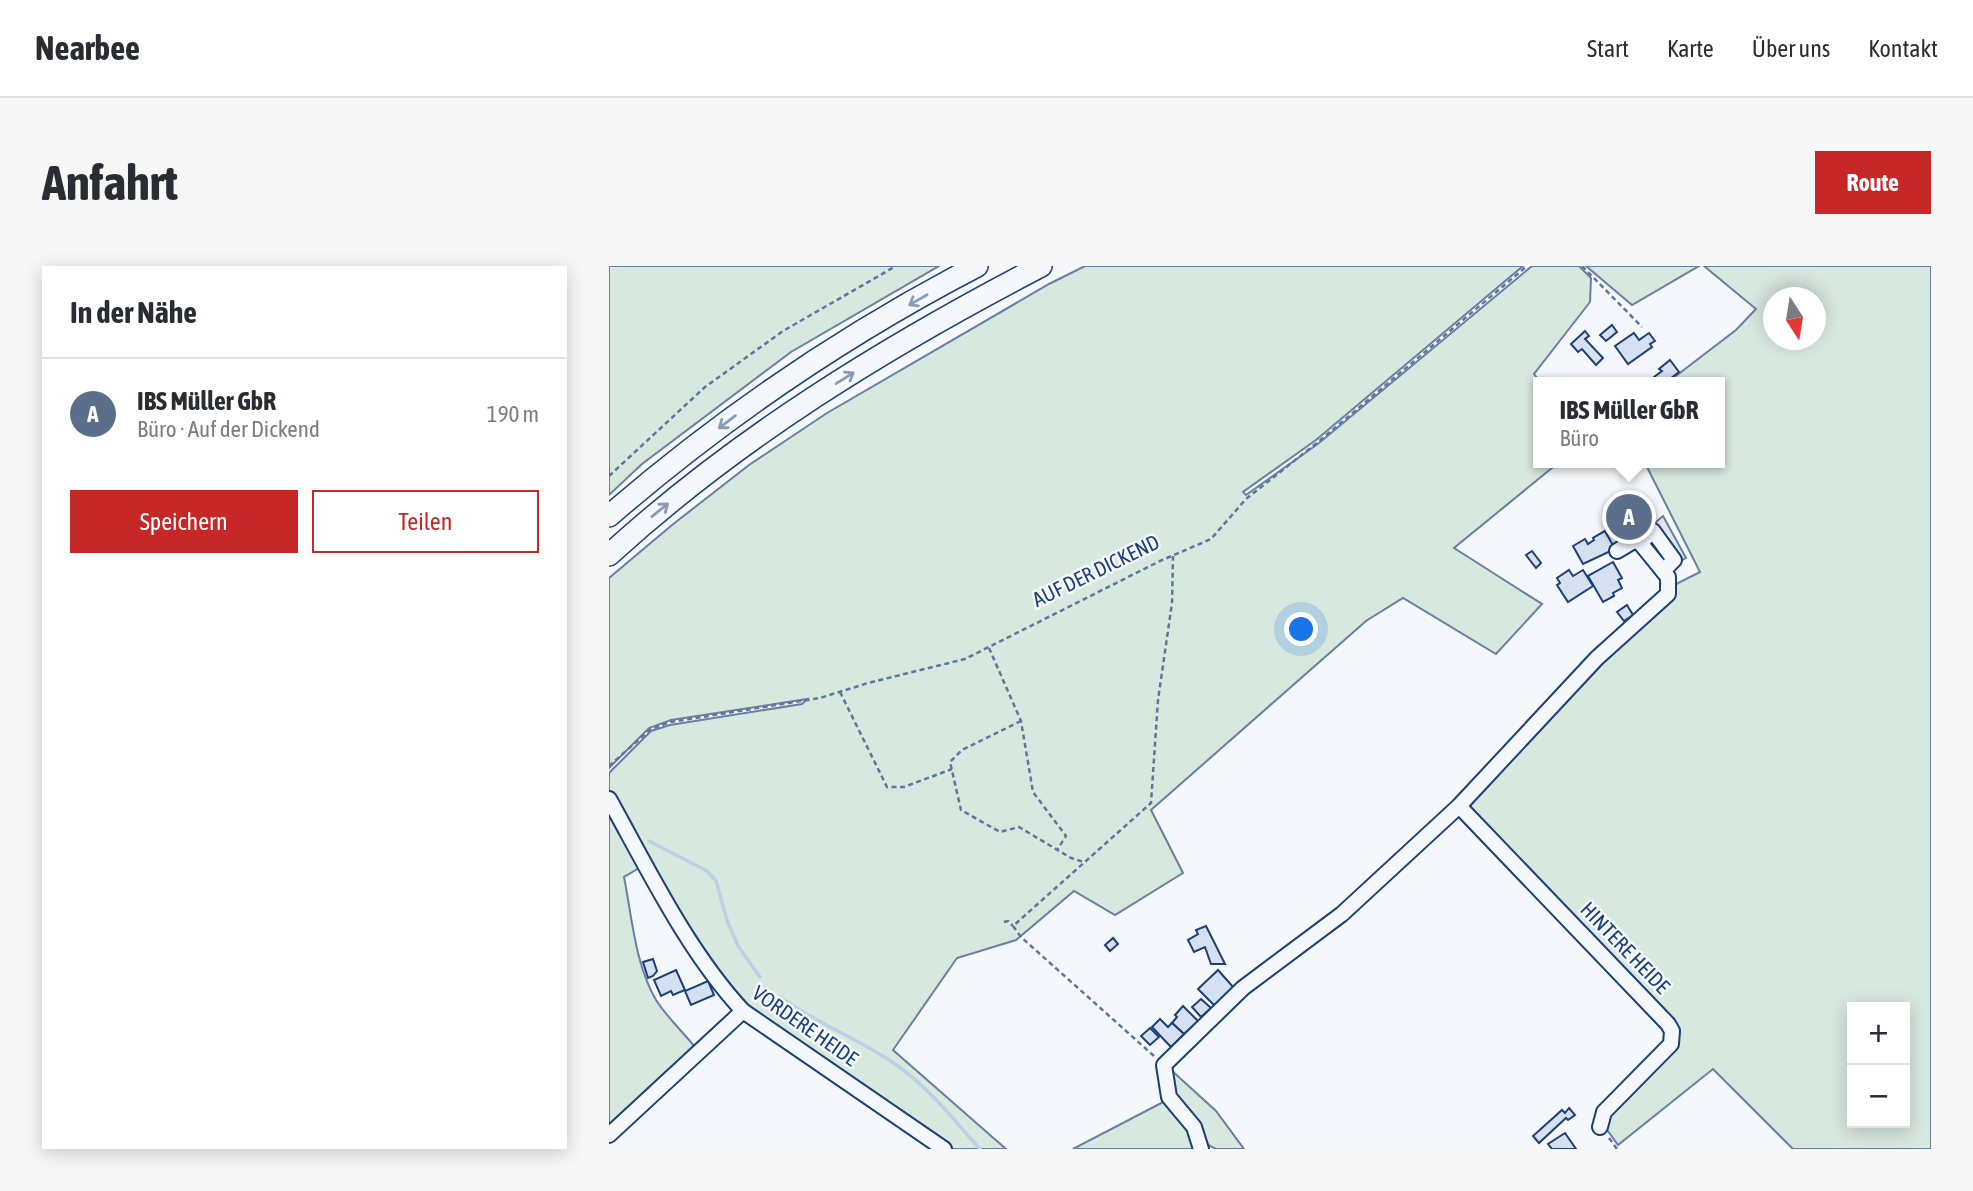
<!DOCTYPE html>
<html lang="de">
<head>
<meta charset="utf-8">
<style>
	:root { --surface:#fff; --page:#f7f7f7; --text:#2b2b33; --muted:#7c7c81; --line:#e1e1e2; --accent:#c62828 }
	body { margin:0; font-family:"Asap Condensed",sans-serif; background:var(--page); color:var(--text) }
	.controls { position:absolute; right:21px; bottom:21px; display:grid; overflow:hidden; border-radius:0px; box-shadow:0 4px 18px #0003 }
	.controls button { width:63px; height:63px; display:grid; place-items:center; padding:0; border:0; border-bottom:2px solid var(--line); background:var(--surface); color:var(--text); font:35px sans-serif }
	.compass { position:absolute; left:1154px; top:21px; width:63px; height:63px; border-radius:50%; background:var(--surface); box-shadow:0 4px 18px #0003; rotate:168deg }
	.you { position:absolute; left:693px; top:364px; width:24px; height:24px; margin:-18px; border:5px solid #fff; border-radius:50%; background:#1a73e8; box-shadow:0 0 0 10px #1a73e833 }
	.badge { display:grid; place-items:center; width:46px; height:46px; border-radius:50%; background:var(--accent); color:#fff; font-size:23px; font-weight:700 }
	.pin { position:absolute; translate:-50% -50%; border:4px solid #fff; box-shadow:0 2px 7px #0006 }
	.popup { position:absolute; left:924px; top:111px; width:192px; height:91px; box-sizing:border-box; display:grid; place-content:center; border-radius:0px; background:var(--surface); filter:drop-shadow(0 2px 5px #0005); font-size:23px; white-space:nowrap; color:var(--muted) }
	.popup b { font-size:26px; color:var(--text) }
	.popup::after { content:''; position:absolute; left:50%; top:100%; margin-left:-14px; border:14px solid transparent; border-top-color:var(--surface) }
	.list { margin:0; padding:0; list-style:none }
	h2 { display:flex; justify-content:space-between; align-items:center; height:91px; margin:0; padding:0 28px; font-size:30px }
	h2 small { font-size:23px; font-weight:400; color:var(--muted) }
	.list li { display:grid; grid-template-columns:46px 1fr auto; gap:21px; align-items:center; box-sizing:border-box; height:112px; padding:0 28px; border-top:2px solid var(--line) }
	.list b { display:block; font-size:26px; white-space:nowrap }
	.list p { margin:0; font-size:23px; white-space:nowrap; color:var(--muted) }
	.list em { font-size:23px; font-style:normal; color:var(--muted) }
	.actions { display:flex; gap:14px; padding:21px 28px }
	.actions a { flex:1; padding:16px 0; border:2px solid var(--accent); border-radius:0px; text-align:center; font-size:24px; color:var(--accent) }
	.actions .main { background:var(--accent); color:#fff }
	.map { position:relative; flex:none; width:1322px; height:883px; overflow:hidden; border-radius:0px }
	header { display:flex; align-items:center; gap:42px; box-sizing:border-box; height:98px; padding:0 35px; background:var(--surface); border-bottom:2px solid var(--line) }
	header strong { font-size:33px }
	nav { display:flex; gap:38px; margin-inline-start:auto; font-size:24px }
	.intro { display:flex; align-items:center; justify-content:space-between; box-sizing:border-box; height:168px; padding:0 42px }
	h1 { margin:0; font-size:49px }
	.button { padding:18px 32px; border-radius:0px; background:var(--accent); color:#fff; font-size:24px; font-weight:700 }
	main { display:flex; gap:42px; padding:0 42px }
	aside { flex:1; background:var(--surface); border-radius:0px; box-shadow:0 4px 18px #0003 }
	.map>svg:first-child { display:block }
	.green { fill:#d7e8df; stroke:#687fa3; stroke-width:2; fill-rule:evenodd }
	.parking { fill:#e3e8f0; stroke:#687fa3; stroke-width:2 }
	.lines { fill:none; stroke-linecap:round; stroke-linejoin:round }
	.stream { stroke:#bed0e5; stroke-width:3.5 }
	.building { fill:#d5e0f0; stroke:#1d3f73; stroke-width:2 }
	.minor-casing { stroke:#1d3f73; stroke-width:18 }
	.highway-casing { stroke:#1d3f73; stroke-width:24 }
	.path { stroke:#5e769c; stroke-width:2.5; stroke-dasharray:5 3.5; stroke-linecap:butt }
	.minor { stroke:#f4f7fb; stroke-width:14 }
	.highway { stroke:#f4f7fb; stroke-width:21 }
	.oneway { stroke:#889bb7 }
	.labels { text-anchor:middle; stroke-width:5; stroke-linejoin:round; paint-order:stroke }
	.street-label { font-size:21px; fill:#1d3f73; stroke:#f4f7fb }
</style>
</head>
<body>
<header>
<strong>Nearbee</strong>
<nav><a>Start</a><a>Karte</a><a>Über uns</a><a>Kontakt</a></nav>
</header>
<div class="intro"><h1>Anfahrt</h1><a class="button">Route</a></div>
<main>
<aside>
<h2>In der Nähe<small></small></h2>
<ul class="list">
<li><span class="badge" style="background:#5c6f8a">A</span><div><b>IBS Müller GbR</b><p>Büro · Auf der Dickend</p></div><em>190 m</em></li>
</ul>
<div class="actions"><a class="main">Speichern</a><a>Teilen</a></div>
</aside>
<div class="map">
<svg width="1322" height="883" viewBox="0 0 1322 883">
	<rect width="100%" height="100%" fill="#f4f7fb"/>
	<g class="green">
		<polygon points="0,0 330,0 182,86 33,198 0,229"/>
		<polygon points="476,0 914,0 707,174 634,226 637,229 710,177 923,0 970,0 982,12 981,36 925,108 931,116 929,116 929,197 949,197 845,282 933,338 887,388 794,332 757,355 542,544 574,607 506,649 465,625 407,674 348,692 284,784 397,883 341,883 136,742 116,719 0,536 0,507 42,465 61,459 193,438 198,433 62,454 40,462 0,502 0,312 63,259 140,199 218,147 440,18"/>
		<polygon points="977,0 1090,0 1023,39"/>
		<path d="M1095,0H1322V883H1184L1104,803L1009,879L996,861L997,851L1067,774L856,540L976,402L1069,317L1091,306L1036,197H1111V116H1059L1127,64L1147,43ZM1164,32H1206V74H1164ZM1243,741H1296V857H1243Z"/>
		<path d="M0,548L32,601L15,611C23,651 26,698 47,734C57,750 73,765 86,781L0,863Z"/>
		<polygon points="561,803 607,845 635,883 607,883 597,878 564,829"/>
		<polygon points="558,834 576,853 589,883 464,883"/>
	</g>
	<polygon class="parking" points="1054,250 1077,292 1060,302 1034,267"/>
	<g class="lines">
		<g class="stream">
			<polyline points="40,575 98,605 107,615 118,654 129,680 151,711"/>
			<path d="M171,731C207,757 248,772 283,796C318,819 343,852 371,883"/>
		</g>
	</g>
	<g class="building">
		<polygon points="1003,59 1008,66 997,75 991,69"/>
		<polygon points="976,65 980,70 976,73 994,92 987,99 973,83 969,86 962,78"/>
		<polygon points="1025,67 1030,74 1040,67 1046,75 1041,78 1043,81 1019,98 1006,80"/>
		<polygon points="1061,94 1070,106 1057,116 1043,116 1041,114 1053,105 1050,103"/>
		<polygon points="1018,231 1036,262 1021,270 1004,239"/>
		<polygon points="996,265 1006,283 974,298 964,280 976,273 979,278 985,274 984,272"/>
		<polygon points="923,285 932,297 927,302 917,289"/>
		<polygon points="1004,296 1013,312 1009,314 1013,322 1004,327 1005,330 994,336 979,310"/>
		<polygon points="960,304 964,310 974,304 984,320 959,336 948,319 951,317 948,312"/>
		<polygon points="1018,339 1024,349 1015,355 1008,346"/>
		<polygon points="597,660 616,698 602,698 596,681 585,686 579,674 589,668 587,664"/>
		<polygon points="504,672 509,678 501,685 496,679"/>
		<polygon points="44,693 48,705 44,710 39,712 34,696"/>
		<polygon points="67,704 76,724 64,729 62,725 52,730 45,714"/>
		<polygon points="609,704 625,722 606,740 589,723"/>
		<polygon points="99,715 105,729 82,739 76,725"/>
		<polygon points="592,733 602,742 592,751 583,741"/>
		<polygon points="574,740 589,755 575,768 563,757 568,751 566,749"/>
		<polygon points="551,753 559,761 563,757 575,768 562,781 543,761"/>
		<polygon points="541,762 550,771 541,779 532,770"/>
		<polygon points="960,842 966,849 959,854 957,852 930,877 924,870 953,844 956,847"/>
		<polygon points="956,867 967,883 943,883 939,878"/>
	</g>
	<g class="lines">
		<g class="minor-casing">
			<g id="minor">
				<polyline points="1031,277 1044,265 1065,294 1054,305"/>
				<path d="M0,533C39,603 79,686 134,745L335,883"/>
				<polyline points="850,540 1059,758 1063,765 1062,778 995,846 991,861"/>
				<polyline points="0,869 134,745"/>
				<polyline points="592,883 585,861 560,831 555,799 634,722 733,648 850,540 988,392 1059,328 1059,311 1028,273 1008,285"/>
			</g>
		</g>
		<g class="highway-casing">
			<g id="highway">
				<path d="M0,250C112,153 237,68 368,0"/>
				<path d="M0,289C129,171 278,80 432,0"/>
			</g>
		</g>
		<g class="path">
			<polyline points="973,0 1033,61"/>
			<polyline points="0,210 96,121 174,65 287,0"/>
			<polyline points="380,382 412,455 424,526 457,570 448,584"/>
			<polyline points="231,426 278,521 295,521 343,503"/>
			<polyline points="412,455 353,484 341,496 352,544 391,566 410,561 462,592 475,596"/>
			<polyline points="0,500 42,463 62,456 211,432 259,417 356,393 551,295 602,273 637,233 709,176 918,0"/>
			<polyline points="395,656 399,655 404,660"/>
			<polyline points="545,790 412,671 404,660 542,537 549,434 563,337 564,290"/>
			<polyline points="1000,872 1008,883"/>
		</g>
		<use href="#minor" class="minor"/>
		<use href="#highway" class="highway"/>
	</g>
	<defs><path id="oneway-shaft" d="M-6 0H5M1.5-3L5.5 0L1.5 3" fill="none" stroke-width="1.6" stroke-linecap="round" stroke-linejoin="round" transform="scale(1.75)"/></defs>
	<g class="oneway">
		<use href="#oneway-shaft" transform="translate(309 34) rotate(150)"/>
		<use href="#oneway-shaft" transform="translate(236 112) rotate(-32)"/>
		<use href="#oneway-shaft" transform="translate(118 156) rotate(143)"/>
		<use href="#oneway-shaft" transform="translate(51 244) rotate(-39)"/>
	</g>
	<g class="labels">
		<g class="street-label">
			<text transform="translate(487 305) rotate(-26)" y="7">AUF DER DICKEND</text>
			<text transform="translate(1016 682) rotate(46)" y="7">HINTERE HEIDE</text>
			<text transform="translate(196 760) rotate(35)" y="7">VORDERE HEIDE</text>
		</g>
	</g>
</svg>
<div class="controls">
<button>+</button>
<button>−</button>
</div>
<svg class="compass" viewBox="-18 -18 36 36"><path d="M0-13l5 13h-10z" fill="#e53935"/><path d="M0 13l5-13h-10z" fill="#7c7c81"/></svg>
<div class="you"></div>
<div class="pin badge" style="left:1020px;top:251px;background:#5c6f8a">A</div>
<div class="popup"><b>IBS Müller GbR</b>Büro</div>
</div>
</main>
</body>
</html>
